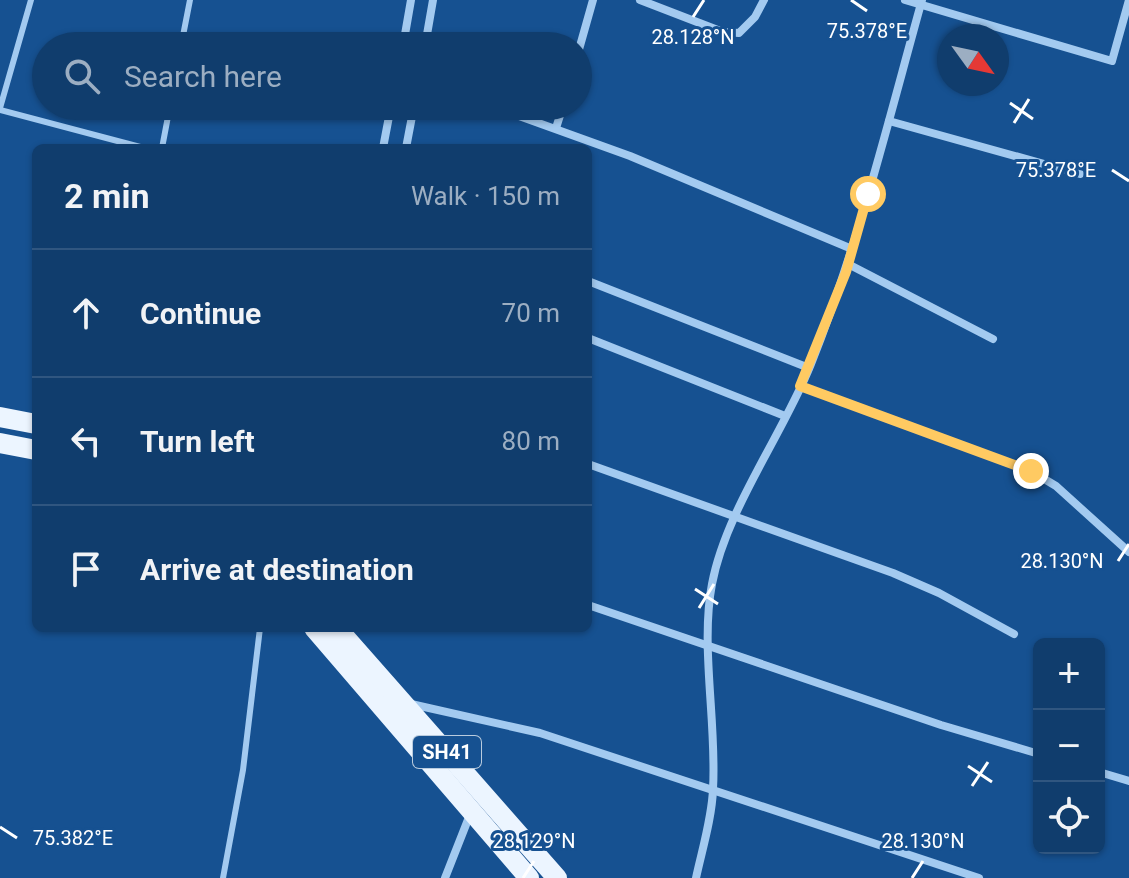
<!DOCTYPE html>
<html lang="en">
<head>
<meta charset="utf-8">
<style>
	:root { --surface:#103d6d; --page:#1e4875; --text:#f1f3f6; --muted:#9caec2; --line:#305680 }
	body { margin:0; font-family:Roboto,sans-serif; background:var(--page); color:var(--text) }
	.controls { position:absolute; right:24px; bottom:24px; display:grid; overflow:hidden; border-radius:12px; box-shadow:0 2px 6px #0004 }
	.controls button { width:72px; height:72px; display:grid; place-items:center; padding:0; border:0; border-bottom:2px solid var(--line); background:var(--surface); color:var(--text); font:40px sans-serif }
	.compass { position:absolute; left:937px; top:24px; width:72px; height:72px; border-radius:50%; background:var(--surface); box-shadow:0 2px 6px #0004; rotate:123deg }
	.stop { position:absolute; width:24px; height:24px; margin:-18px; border:6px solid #ffca62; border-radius:50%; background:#fff }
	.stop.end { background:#ffca62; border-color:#fff; box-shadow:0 2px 8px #0008 }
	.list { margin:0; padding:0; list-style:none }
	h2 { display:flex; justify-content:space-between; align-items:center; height:104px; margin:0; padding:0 32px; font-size:34px }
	h2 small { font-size:26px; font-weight:400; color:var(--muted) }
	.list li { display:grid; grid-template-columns:52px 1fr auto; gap:24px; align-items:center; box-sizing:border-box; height:128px; padding:0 32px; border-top:2px solid var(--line) }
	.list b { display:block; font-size:30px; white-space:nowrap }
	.list em { font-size:26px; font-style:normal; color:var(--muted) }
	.icon { flex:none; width:44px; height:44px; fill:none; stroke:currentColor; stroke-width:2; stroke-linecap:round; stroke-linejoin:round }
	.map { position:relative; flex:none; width:1129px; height:878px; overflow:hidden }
	.search { position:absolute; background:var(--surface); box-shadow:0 2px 6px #0004; left:32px; top:32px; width:560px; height:88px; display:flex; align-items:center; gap:20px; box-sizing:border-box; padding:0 28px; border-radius:44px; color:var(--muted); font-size:30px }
	.panel { position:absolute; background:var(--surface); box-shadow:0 2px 6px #0004; left:32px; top:144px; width:560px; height:488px; border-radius:12px }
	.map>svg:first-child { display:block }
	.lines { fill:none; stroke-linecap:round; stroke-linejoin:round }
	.service { stroke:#a3caf0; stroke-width:6 }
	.minor { stroke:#a3caf0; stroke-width:8 }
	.primary { stroke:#ecf5ff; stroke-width:20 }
	.route { stroke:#ffca62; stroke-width:10 }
	.ticks { fill:none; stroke:#fff; stroke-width:3 }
	.labels { text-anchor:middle; stroke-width:6; stroke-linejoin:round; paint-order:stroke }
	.shield { fill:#165191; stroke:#b9cbde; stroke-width:2 }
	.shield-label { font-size:20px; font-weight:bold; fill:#fff }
	.ticks-label { font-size:20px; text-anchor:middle; fill:#fff; stroke:#165191; stroke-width:6; stroke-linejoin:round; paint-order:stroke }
</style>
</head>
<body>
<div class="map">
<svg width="1129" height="878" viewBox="0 0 1129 878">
	<rect width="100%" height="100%" fill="#165191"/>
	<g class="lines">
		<g class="service">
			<polyline points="181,46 190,0"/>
			<polyline points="0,108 31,0"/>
			<polyline points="0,110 144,148"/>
			<polyline points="162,148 170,106"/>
			<polyline points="223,878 243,770 260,628"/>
		</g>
		<g class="minor">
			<polyline points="640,0 723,32 739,33 755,17 764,0"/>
			<polyline points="905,0 1112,61 1129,0"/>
			<polyline points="403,46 411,0"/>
			<polyline points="425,46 433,0"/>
			<polyline points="578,53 593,0"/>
			<polyline points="491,106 630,156 852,249"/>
			<polyline points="889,121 1080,174"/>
			<polyline points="556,128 563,106"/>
			<polyline points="383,148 391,106"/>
			<polyline points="406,148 414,106"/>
			<polyline points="848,264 993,339"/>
			<polyline points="588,281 809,368"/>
			<polyline points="588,338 785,416"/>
			<polyline points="800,386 1031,471 1056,486 1129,552"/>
			<polyline points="588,464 893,573 939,593 1014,634"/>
			<polyline points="588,605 941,725 1039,754"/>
			<polyline points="411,704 540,733 979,878"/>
			<polyline points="1099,772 1129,781"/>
			<polyline points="445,878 471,812"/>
			<path d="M696,878C702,850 712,818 713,789C717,724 700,646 712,584C726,510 783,434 811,364C858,246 888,122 922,0"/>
		</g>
		<g class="primary">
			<polyline points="0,417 36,424"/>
			<polyline points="0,443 36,450"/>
			<polyline points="314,628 529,878"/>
			<polyline points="337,628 557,878"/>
		</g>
	</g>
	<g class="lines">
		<polyline class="route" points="868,194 846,272 800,386 1031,471"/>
	</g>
	<path class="ticks" d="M851,0L867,11M693,17L704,0M1010,103L1033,119M1014,123L1029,99M1112,170L1129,181M1118,561L1129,544M695,589L718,604M699,608L714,584M968,766L992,782M972,786L988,762M0,827L17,838M523,878L534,861M912,878L923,861"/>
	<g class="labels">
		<rect class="shield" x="413" y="736" width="68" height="32" rx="6"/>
		<g class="shield-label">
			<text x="447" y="759">SH41</text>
		</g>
	</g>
	<g class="ticks-label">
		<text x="867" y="38">75.378°E</text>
		<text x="693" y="44">28.128°N</text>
		<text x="1056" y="177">75.378°E</text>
		<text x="1062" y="568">28.130°N</text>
		<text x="73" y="845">75.382°E</text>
		<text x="534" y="848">28.129°N</text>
		<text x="923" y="848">28.130°N</text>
	</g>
</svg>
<div class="controls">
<button>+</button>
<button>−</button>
<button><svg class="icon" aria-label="locate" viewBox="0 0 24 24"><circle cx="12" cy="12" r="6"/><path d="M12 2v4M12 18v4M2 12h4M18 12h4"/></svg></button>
</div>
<svg class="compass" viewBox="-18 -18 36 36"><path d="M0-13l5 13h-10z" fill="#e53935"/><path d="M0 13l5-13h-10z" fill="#9caec2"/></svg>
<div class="stop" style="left:868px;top:194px"></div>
<div class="stop end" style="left:1031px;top:471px"></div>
<div class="search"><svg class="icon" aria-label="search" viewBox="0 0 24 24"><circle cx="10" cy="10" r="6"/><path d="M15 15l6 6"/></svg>Search here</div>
<section class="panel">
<h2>2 min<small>Walk · 150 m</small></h2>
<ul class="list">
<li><svg class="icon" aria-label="ahead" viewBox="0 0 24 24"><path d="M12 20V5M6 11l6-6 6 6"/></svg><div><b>Continue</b></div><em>70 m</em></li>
<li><svg class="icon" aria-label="left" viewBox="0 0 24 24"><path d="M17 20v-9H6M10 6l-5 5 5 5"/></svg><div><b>Turn left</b></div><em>80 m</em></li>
<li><svg class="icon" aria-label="arrive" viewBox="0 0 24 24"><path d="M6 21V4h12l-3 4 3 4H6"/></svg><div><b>Arrive at destination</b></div></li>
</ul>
</section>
</div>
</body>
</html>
